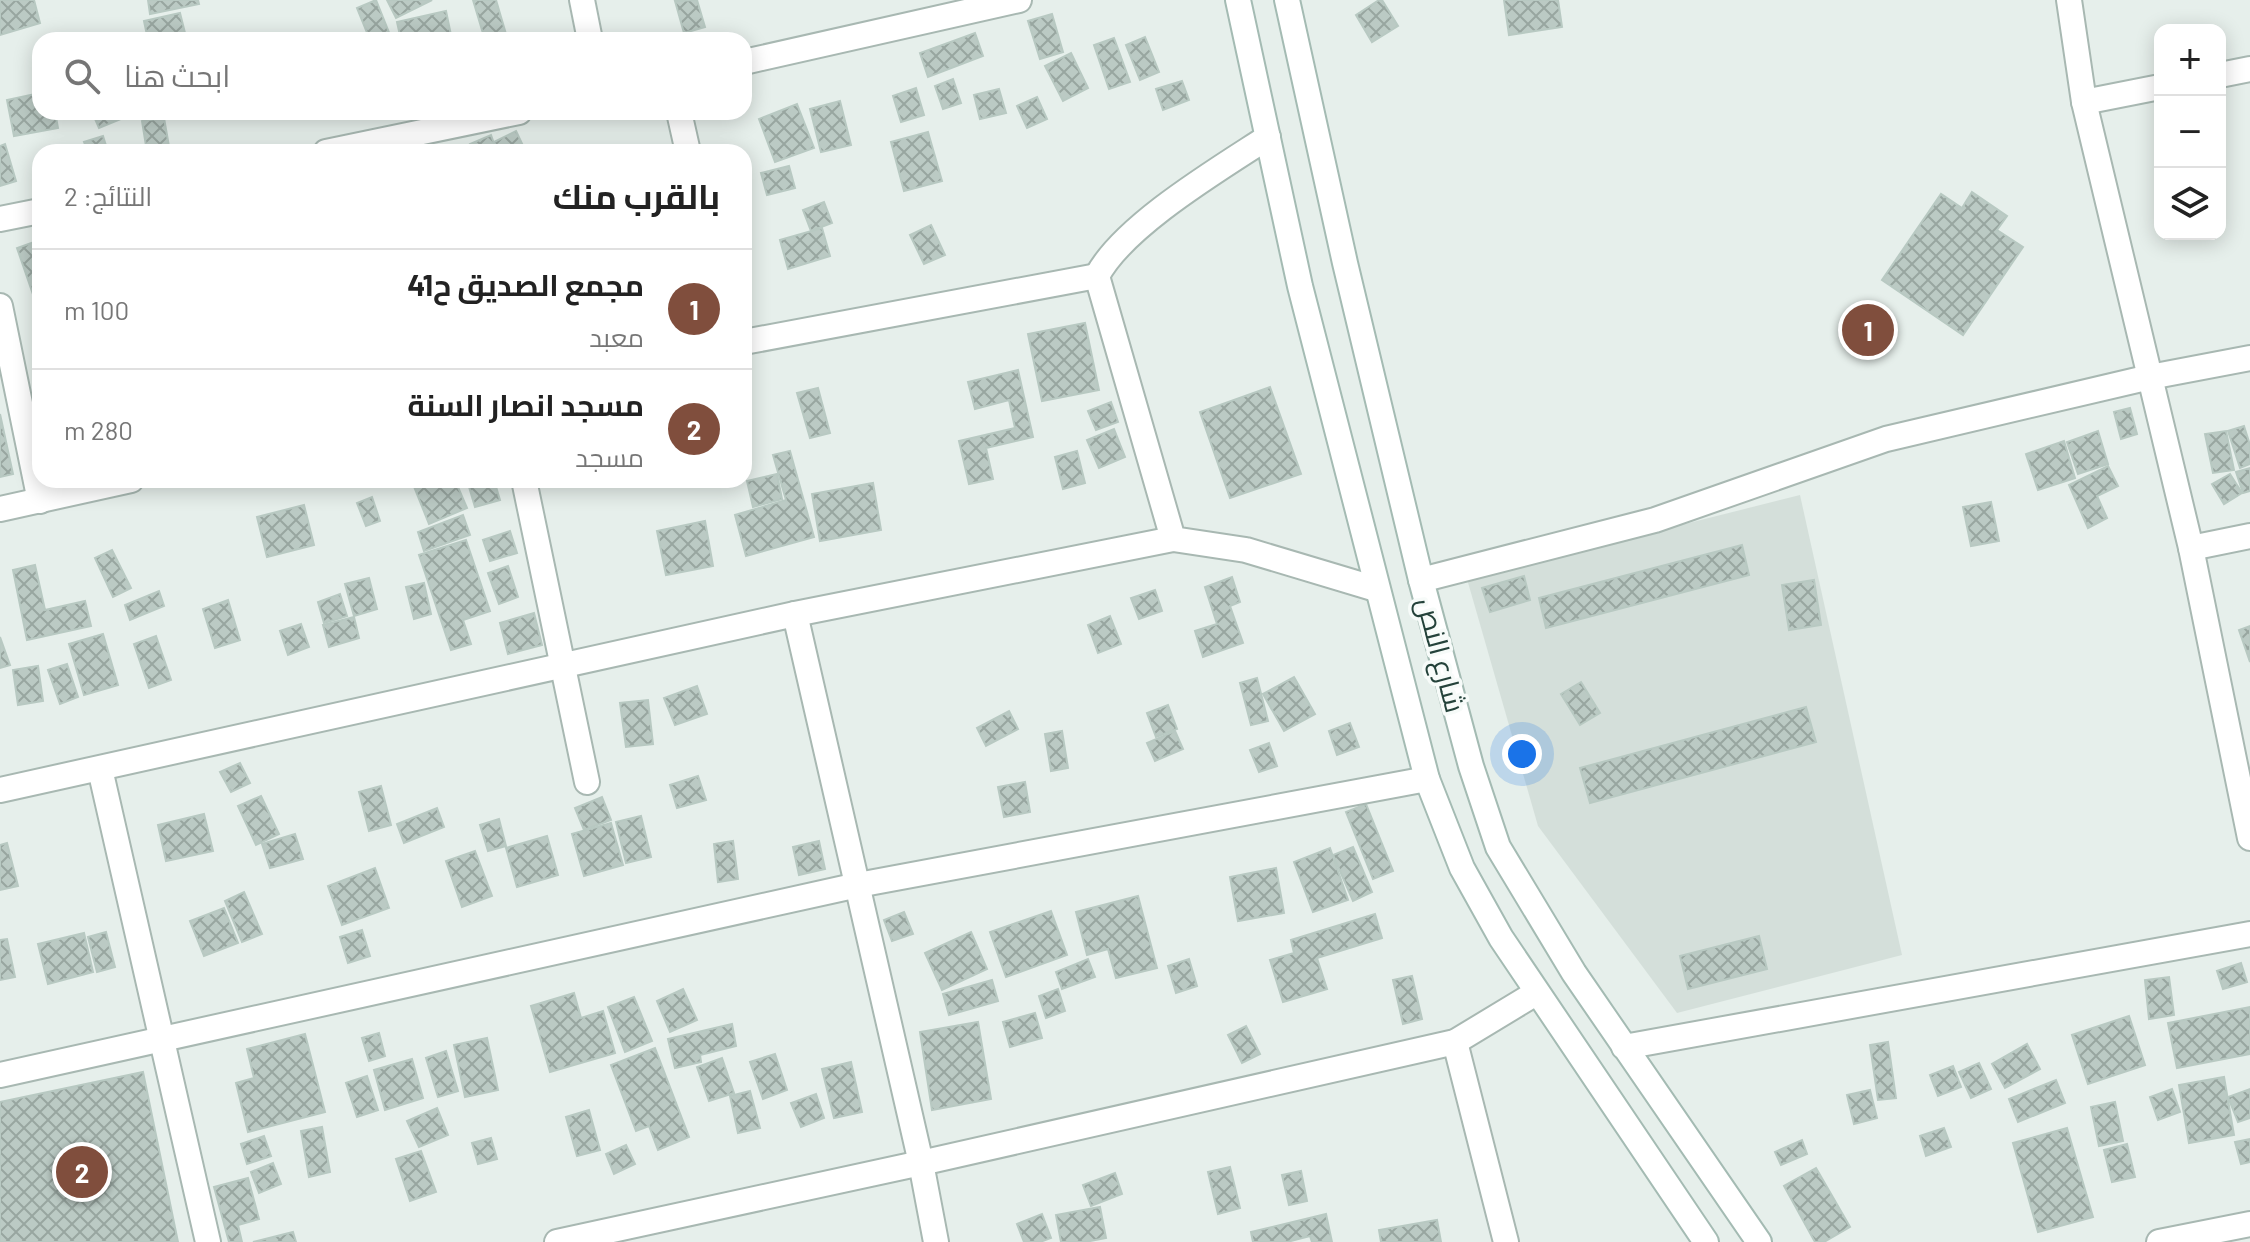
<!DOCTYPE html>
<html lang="ar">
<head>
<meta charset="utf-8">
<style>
	:root { --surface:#fff; --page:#f2f2f2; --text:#222; --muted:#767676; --line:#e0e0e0; --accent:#804e3d }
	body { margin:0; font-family:Barlow,Cairo,sans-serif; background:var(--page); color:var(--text); direction:rtl }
	.controls { position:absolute; right:24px; top:24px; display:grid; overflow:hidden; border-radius:16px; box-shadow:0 4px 20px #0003 }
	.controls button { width:72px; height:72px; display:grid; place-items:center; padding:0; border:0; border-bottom:2px solid var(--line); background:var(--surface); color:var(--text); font:40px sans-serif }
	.you { position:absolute; left:1522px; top:754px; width:28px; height:28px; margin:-20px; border:6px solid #fff; border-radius:50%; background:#1a73e8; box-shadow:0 0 0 12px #1a73e833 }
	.badge { display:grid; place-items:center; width:52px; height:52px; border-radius:50%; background:var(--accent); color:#fff; font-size:26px; font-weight:700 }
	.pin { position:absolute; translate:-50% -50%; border:4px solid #fff; box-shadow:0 2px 8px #0006 }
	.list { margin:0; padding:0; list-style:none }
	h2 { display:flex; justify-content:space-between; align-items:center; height:104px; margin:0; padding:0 32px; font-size:34px }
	h2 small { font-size:26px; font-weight:400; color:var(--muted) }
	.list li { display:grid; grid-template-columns:52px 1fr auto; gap:24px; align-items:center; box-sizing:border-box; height:120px; padding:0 32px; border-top:2px solid var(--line) }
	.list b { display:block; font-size:30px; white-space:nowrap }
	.list p { margin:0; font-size:26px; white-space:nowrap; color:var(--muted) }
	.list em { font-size:26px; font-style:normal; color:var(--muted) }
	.icon { flex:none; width:44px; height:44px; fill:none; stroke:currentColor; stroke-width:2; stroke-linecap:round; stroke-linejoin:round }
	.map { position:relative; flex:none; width:2250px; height:1242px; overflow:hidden; direction:ltr }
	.search { position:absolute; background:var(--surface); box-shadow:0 4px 20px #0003; left:32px; top:32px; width:720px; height:88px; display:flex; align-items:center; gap:20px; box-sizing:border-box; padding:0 28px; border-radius:24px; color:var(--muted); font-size:30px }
	.panel { position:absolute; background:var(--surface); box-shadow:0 4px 20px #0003; left:32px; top:144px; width:720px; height:344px; border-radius:24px; direction:rtl }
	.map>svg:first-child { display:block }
	.built { fill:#d4dfda }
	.building { fill:url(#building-cross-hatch); stroke:#b8c9c2; stroke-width:2 }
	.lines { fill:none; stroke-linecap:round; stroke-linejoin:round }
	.minor-casing { stroke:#a8b8b2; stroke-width:28 }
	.secondary-casing { stroke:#a4bbb3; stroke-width:28 }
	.minor { stroke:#fff; stroke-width:24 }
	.secondary { stroke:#fff; stroke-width:24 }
	.labels { text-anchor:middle; stroke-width:7; stroke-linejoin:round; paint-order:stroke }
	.street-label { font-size:28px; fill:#24423a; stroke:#f7fbf9 }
</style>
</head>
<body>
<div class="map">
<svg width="2250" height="1242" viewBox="0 0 2250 1242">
	<defs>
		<pattern id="building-cross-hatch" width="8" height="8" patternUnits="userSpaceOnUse" patternTransform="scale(2)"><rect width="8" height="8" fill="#bbcac4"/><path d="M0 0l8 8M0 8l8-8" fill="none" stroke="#98a6a0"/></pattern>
	</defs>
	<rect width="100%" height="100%" fill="#e6efeb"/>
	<polygon class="built" points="1800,495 1902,955 1677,1013 1538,826 1467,579"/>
	<g class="building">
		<polygon points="0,0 34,0 40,23 0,35"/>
		<polygon points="148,0 198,0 199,4 150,14"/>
		<polygon points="376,0 392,40 370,40 357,8"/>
		<polygon points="387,0 432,0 396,18"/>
		<polygon points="473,0 496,0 506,34 485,40"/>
		<polygon points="697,0 705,27 684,33 675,1"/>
		<polygon points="1379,0 1382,0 1398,26 1372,42 1356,15"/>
		<polygon points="1504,0 1558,0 1562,27 1509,35"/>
		<polygon points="446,11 452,40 401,40 397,22"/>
		<polygon points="180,13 185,33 148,40 144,21"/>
		<polygon points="1052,14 1063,52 1040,59 1028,21"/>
		<polygon points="975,33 983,56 928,77 920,53"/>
		<polygon points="1145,37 1159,72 1140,80 1126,45"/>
		<polygon points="1114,38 1130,82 1109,89 1094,45"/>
		<polygon points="1071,53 1088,88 1063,101 1045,66"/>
		<polygon points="953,79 961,103 943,109 935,86"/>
		<polygon points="1182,81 1189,100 1163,110 1156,89"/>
		<polygon points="916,88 924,115 901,122 893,96"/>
		<polygon points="999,89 1006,113 980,119 974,95"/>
		<polygon points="40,93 40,112 55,112 58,128 14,136 7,100"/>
		<polygon points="1037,97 1047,119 1027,128 1017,106"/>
		<polygon points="840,101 851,145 821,152 810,109"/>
		<polygon points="797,104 814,148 775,162 759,119"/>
		<polygon points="92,112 119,112 121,119 99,128"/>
		<polygon points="164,118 170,152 147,152 142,121"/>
		<polygon points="516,131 526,152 499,152 494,142"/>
		<polygon points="928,132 942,181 904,191 891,142"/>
		<polygon points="491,135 497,152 473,152 470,144"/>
		<polygon points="103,136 108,152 88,152 84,142"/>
		<polygon points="5,144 16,181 0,186 0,146"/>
		<polygon points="789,166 795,188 767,195 761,173"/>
		<polygon points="1972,192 2007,216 1997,230 2023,247 1963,335 1882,280 1941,194 1962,208"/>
		<polygon points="824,202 832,223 811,231 803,210"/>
		<polygon points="931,225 945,255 924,264 910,235"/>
		<polygon points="822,228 830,256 788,269 780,240"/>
		<polygon points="40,240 40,299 35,300 17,248"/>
		<polygon points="1085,323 1099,390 1042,401 1028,334"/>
		<polygon points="1018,370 1033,437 986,448 993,479 969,484 959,441 1015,428 1009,400 975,409 968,382"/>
		<polygon points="1270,387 1301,474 1230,498 1200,412"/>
		<polygon points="818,388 830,433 810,438 797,393"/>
		<polygon points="1111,402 1118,422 1096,430 1088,411"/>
		<polygon points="2130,408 2137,434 2121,439 2114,412"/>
		<polygon points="0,414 13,474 0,477"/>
		<polygon points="2244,426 2250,445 2250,464 2240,468 2228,431"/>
		<polygon points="1114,429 1125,457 1099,468 1087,440"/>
		<polygon points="2098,431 2108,464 2078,474 2067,442"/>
		<polygon points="2226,431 2234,470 2213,473 2205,434"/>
		<polygon points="2064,441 2075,478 2038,490 2026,454"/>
		<polygon points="790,451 814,537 746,556 735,515 786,500 773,455"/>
		<polygon points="1077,451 1085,483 1063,489 1055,457"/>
		<polygon points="2108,466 2118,486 2097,496 2107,518 2088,528 2069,485"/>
		<polygon points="2250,468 2250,491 2243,493 2236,472"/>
		<polygon points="777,474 782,499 753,507 747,481"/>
		<polygon points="2230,474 2242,493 2224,504 2212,484"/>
		<polygon points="422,480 455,480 467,508 429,524 413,484"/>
		<polygon points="467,480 494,480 500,500 475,507"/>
		<polygon points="873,483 881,530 820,541 812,494"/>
		<polygon points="372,497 380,521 366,526 357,503"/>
		<polygon points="1991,502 1999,541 1971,546 1963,507"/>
		<polygon points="304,505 314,545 267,557 257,517"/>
		<polygon points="463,515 470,535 424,551 418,532"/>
		<polygon points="705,521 713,566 666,575 657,531"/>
		<polygon points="510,531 517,553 490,561 483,540"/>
		<polygon points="466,540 490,611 463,620 471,644 451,650 419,555"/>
		<polygon points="1742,545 1749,575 1546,628 1539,598"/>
		<polygon points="112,550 131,588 113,597 95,558"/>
		<polygon points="35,565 45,610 85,601 91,626 27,640 13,570"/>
		<polygon points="508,566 518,597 499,604 488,573"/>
		<polygon points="1524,576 1530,600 1490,612 1482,588"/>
		<polygon points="1232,577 1240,602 1230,606 1243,643 1203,657 1195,631 1217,624 1205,587"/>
		<polygon points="369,578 377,609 354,616 345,584"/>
		<polygon points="1814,580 1821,625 1789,630 1782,585"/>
		<polygon points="424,583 431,614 414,619 406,587"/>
		<polygon points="1155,590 1162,611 1139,619 1131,598"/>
		<polygon points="159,591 164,606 130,620 125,605"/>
		<polygon points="340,594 347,616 324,623 318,602"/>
		<polygon points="228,600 240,640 215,648 203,609"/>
		<polygon points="534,613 542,645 508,654 500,623"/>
		<polygon points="1110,616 1121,644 1098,653 1088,625"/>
		<polygon points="354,617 359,638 329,647 323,625"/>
		<polygon points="301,624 309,647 288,655 280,631"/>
		<polygon points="2250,626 2250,662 2239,630"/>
		<polygon points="103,634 118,685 84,695 69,644"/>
		<polygon points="156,636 171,680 149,688 134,644"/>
		<polygon points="0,637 10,665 0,668"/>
		<polygon points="67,664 78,697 60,704 48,670"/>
		<polygon points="38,666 43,701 18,705 13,670"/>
		<polygon points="1294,677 1315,714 1284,731 1263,694"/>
		<polygon points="1257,678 1268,721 1251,725 1240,683"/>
		<polygon points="1581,682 1600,713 1580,725 1561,694"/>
		<polygon points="697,686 707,714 675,725 664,698"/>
		<polygon points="648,700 653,744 626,747 620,703"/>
		<polygon points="1168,705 1177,729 1156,737 1147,713"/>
		<polygon points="1806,707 1816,742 1590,803 1580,768"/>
		<polygon points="1009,711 1018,729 986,746 977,728"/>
		<polygon points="1350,723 1359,747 1337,755 1329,731"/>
		<polygon points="1062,731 1068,768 1051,771 1045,734"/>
		<polygon points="1175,731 1183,749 1155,761 1147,743"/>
		<polygon points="1269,743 1277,766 1259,772 1250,750"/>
		<polygon points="240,763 250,783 231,792 220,772"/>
		<polygon points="698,776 706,800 677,808 670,785"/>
		<polygon points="1025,782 1030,812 1004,817 998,787"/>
		<polygon points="381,786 391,825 369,831 359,792"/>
		<polygon points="261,796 279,834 256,845 238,806"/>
		<polygon points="602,797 611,820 584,830 575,808"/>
		<polygon points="1366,804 1393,871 1373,879 1346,812"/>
		<polygon points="437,808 444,827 404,843 397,824"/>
		<polygon points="204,814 213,851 166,861 158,825"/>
		<polygon points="641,816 651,857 626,863 616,822"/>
		<polygon points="499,819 506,846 488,851 480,825"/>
		<polygon points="611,823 623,865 584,876 572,834"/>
		<polygon points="295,834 303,859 270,868 262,844"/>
		<polygon points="547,836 558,875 517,887 506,848"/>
		<polygon points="733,841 738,879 718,882 714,844"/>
		<polygon points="819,841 825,869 799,875 793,847"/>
		<polygon points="7,843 18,886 0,890 0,845"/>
		<polygon points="1353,847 1372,892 1353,901 1333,855"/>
		<polygon points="1330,848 1348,900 1313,912 1294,862"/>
		<polygon points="475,851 492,896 462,907 446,861"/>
		<polygon points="375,868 389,908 342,925 328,886"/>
		<polygon points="1276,868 1284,913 1238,921 1230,877"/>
		<polygon points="244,892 262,934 242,942 225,901"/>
		<polygon points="1138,896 1157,968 1116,978 1108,949 1087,955 1076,912"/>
		<polygon points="224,908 238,943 204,956 190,921"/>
		<polygon points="1051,911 1067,955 1006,977 990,932"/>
		<polygon points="904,912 913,934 892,941 884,920"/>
		<polygon points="1375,914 1382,938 1317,958 1327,989 1283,1002 1270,960 1294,953 1291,940"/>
		<polygon points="362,930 370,956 348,963 340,937"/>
		<polygon points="106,932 115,967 97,972 88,937"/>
		<polygon points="971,932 987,969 942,990 925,953"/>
		<polygon points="84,933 93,972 48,984 38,944"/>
		<polygon points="1759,936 1767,969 1688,989 1680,956"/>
		<polygon points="7,939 15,977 0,980 0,940"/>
		<polygon points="1088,959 1095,977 1062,989 1056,972"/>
		<polygon points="1189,959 1197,986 1176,993 1168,966"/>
		<polygon points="2241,963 2247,982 2223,989 2217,971"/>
		<polygon points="1412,976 1422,1019 1403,1024 1393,980"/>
		<polygon points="2169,977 2174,1015 2149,1019 2145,980"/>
		<polygon points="992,980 998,1001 949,1015 943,994"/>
		<polygon points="683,989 697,1020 670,1032 657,1001"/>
		<polygon points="1058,989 1065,1011 1046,1018 1039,996"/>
		<polygon points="574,993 581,1018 603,1011 615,1053 550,1072 531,1006"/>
		<polygon points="634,997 652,1041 625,1052 608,1007"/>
		<polygon points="2250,1007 2250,1054 2177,1068 2168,1023"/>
		<polygon points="1035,1013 1042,1038 1010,1047 1003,1022"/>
		<polygon points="2129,1016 2145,1065 2088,1084 2072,1035"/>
		<polygon points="978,1022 991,1099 932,1110 920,1032"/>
		<polygon points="732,1024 736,1046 700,1055 701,1062 675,1068 668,1039"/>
		<polygon points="1246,1026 1260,1054 1242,1063 1228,1035"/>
		<polygon points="379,1033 385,1056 369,1061 362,1038"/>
		<polygon points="305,1034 325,1112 248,1132 236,1083 254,1078 247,1049"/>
		<polygon points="487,1038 498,1090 465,1097 454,1045"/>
		<polygon points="1888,1042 1896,1098 1878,1100 1870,1045"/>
		<polygon points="2027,1044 2040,1069 2005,1088 1992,1064"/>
		<polygon points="655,1048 689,1137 658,1150 649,1126 636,1131 611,1065"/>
		<polygon points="446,1051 458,1091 438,1097 426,1058"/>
		<polygon points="775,1054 787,1090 763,1099 750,1062"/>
		<polygon points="722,1058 734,1093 709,1101 697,1067"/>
		<polygon points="412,1059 423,1098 385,1110 374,1070"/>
		<polygon points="851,1062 862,1112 834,1118 822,1069"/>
		<polygon points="1979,1063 1991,1089 1971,1098 1959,1072"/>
		<polygon points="1953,1066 1961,1087 1938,1096 1930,1075"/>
		<polygon points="143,1072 178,1242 0,1242 0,1102"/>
		<polygon points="367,1076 378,1110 357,1117 346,1083"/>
		<polygon points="2224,1077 2234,1135 2189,1143 2179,1085"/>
		<polygon points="2056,1080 2065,1103 2018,1122 2009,1099"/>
		<polygon points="2172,1089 2180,1112 2158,1120 2150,1097"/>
		<polygon points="2250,1089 2250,1118 2238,1122 2228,1097"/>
		<polygon points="1870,1090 1877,1118 1854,1124 1847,1095"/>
		<polygon points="750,1091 760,1128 738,1133 730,1096"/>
		<polygon points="816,1094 824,1118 801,1127 791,1103"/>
		<polygon points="2115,1102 2123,1141 2099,1146 2091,1107"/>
		<polygon points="437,1108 448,1135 419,1147 407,1121"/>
		<polygon points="589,1110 600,1150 577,1156 566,1117"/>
		<polygon points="322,1127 330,1172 309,1177 301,1131"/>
		<polygon points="1944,1128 1951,1147 1926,1156 1920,1136"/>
		<polygon points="2067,1128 2093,1217 2038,1232 2013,1143"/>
		<polygon points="264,1136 271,1156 247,1164 241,1144"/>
		<polygon points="491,1138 497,1159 478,1164 472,1143"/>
		<polygon points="2250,1139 2250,1162 2241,1164 2235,1142"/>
		<polygon points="1802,1140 1807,1154 1781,1165 1775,1152"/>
		<polygon points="2127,1144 2135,1177 2112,1182 2104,1150"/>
		<polygon points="626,1145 635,1164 614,1174 606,1154"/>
		<polygon points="421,1151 436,1192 410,1201 396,1159"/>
		<polygon points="273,1163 281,1184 259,1193 251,1172"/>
		<polygon points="1230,1167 1240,1208 1218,1214 1208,1172"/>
		<polygon points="1816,1168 1850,1227 1824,1242 1815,1242 1784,1186"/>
		<polygon points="1301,1171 1307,1201 1289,1205 1282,1175"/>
		<polygon points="1115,1173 1122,1194 1091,1206 1083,1185"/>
		<polygon points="248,1178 259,1219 238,1225 242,1242 229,1242 214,1187"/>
		<polygon points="1100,1207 1106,1238 1085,1242 1061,1242 1056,1215"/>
		<polygon points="1042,1214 1051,1238 1040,1242 1024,1242 1017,1224"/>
		<polygon points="1326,1214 1332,1242 1312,1242 1310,1236 1287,1242 1253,1242 1251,1232"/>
		<polygon points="1437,1220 1441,1242 1381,1242 1379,1230"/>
		<polygon points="293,1232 296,1242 253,1242"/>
	</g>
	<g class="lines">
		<g class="minor-casing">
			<g id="minor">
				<polyline points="582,0 590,40"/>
				<polyline points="2069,0 2084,102 2191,548 2250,838"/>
				<polyline points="744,62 1019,0"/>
				<polyline points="2220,75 2250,69"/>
				<polyline points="2084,102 2160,87"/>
				<polyline points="679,112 688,152"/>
				<path d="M1268,137C1219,169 1123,226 1097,276L1173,539L1246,550L1376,589"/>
				<polyline points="326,152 519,112"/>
				<polyline points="0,219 40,211"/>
				<polyline points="0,306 40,501"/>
				<polyline points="744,342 1097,276"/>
				<polyline points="524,480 587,782"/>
				<polyline points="0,509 131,480"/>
				<polyline points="2191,548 2250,536"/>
				<polyline points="1421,580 1655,520 1886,439 2150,377 2250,358"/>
				<polyline points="795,614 921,1163 936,1242"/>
				<polyline points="100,769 208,1242"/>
				<polyline points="0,790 795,614 1173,539"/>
				<polyline points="1455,1042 1506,1242"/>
				<polyline points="1624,1047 2250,934"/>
				<polyline points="0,1075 858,885 1427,779"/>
				<polyline points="557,1242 921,1163 1455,1042 1536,993"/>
				<polyline points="2159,1242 2250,1224"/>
			</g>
		</g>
		<g class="secondary-casing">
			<g id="secondary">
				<polyline points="1238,0 1300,286 1427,779 1462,868 1501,938 1706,1242"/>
				<polyline points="1287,0 1345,263 1421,580 1471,766 1498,847 1574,973 1759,1242"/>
			</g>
		</g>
		<use href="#minor" class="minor"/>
		<use href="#secondary" class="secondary"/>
	</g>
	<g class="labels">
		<g class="street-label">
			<text transform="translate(1441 655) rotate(75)" y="10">شارع النص</text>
		</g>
	</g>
</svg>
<div class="controls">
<button>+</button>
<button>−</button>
<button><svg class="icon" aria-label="layers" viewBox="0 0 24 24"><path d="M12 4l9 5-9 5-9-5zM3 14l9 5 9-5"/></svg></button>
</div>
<div class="you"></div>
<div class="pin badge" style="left:1868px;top:330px">1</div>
<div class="pin badge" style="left:82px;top:1172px">2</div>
<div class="search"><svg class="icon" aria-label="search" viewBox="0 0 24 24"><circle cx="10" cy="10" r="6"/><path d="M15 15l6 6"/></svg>ابحث هنا</div>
<section class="panel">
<h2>بالقرب منك<small>النتائج: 2</small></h2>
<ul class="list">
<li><span class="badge">1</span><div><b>مجمع الصديق ح41</b><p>معبد</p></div><em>100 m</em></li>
<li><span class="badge">2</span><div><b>مسجد انصار السنة</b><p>مسجد</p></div><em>280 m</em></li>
</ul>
</section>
</div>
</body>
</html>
